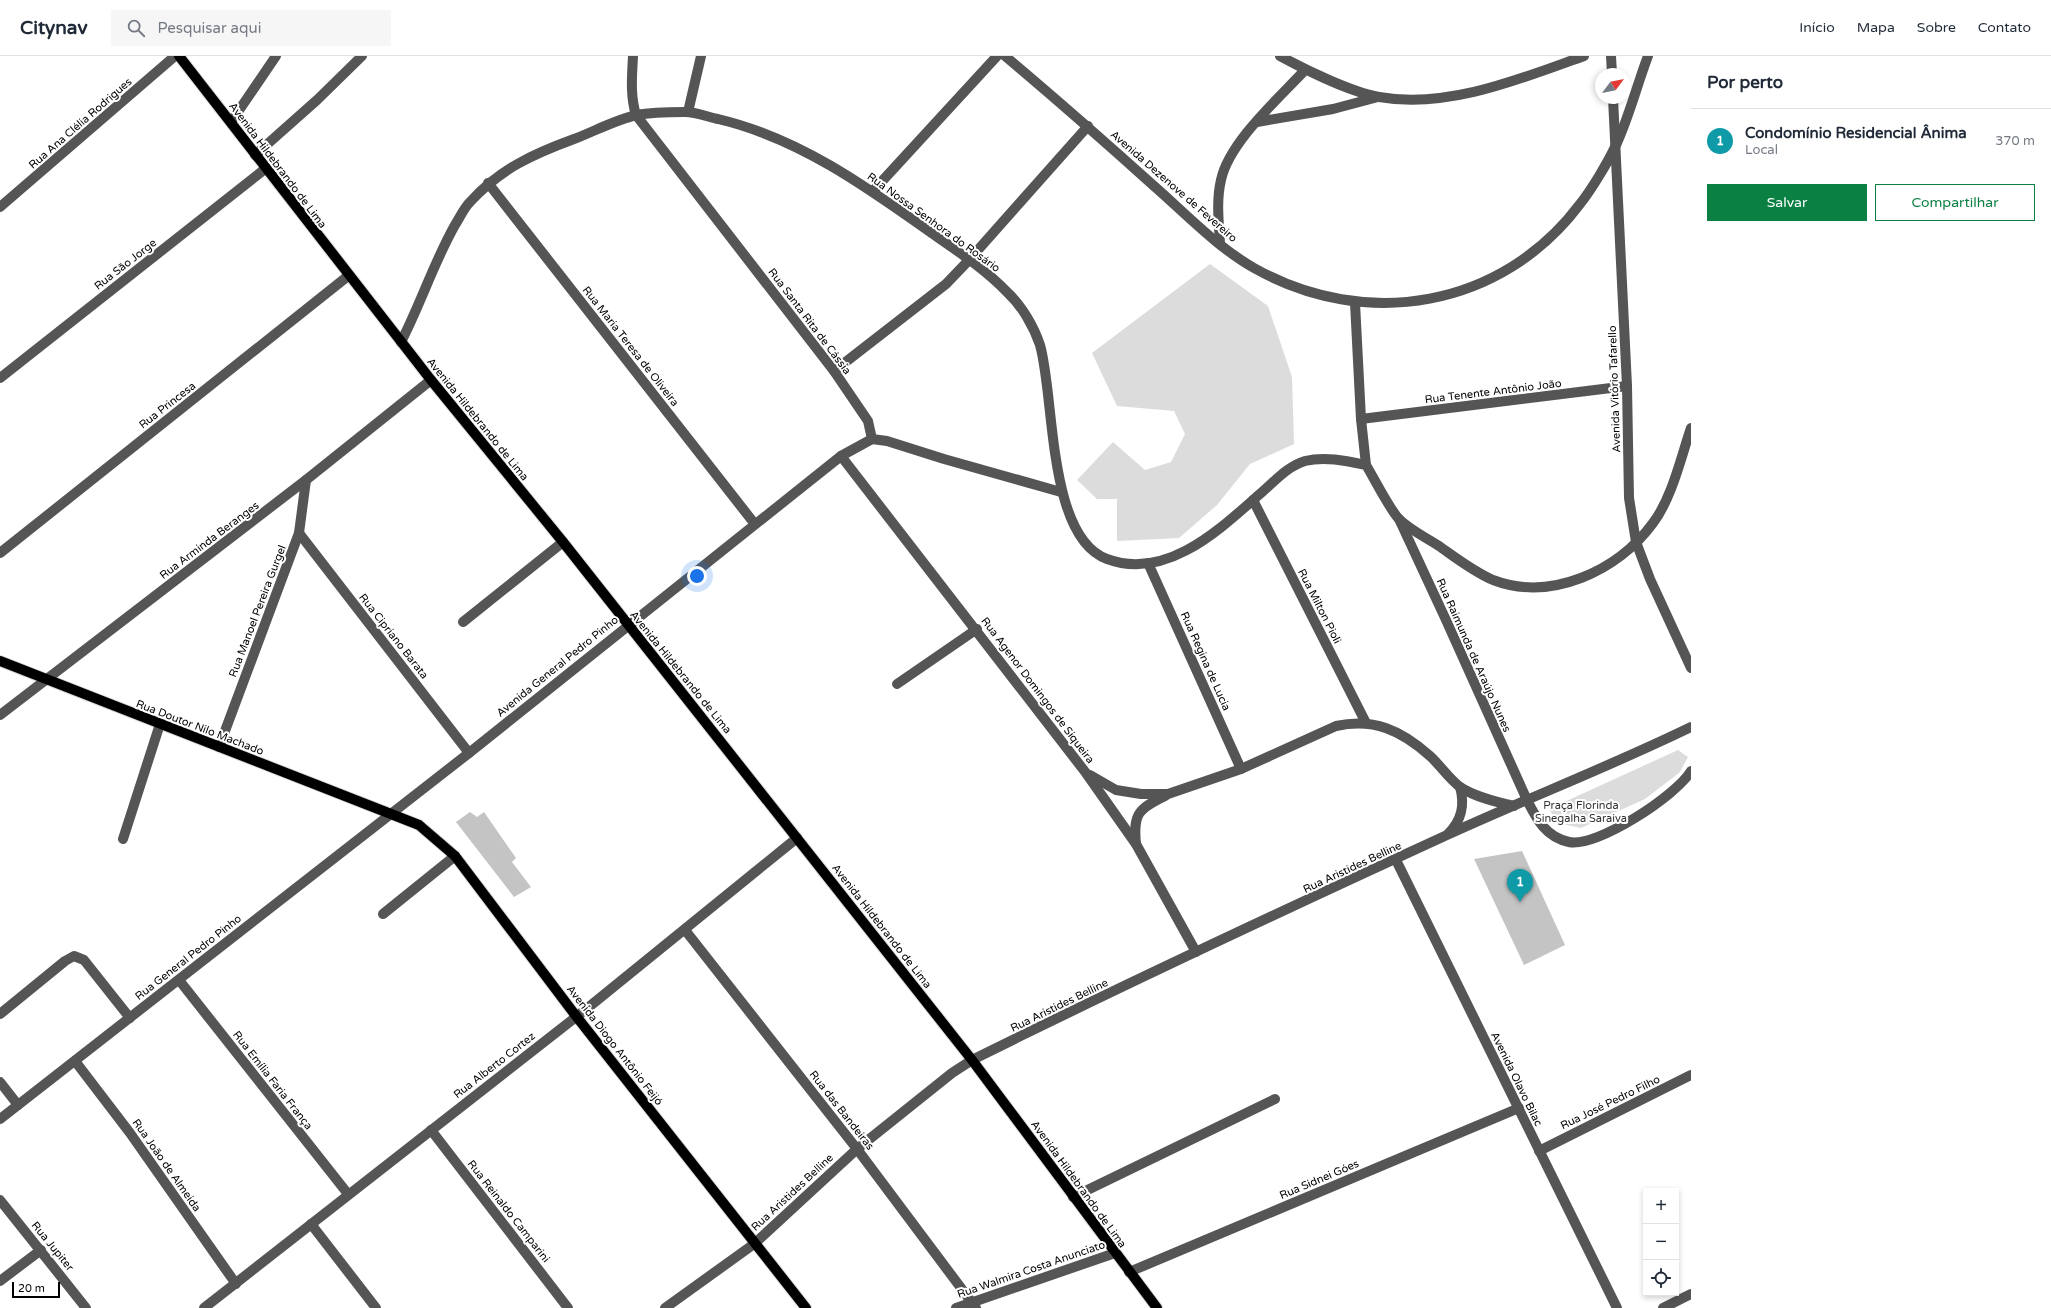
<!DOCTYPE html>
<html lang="pt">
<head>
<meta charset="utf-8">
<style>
	:root { --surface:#fff; --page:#f6f6f7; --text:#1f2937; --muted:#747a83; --line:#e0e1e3; --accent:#0b8043 }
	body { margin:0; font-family:"Varela Round",sans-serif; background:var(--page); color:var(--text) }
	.controls { position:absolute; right:12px; bottom:12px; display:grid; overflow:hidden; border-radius:0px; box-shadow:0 2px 6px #0003 }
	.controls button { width:36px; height:36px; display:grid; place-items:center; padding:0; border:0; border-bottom:1px solid var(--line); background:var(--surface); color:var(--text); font:20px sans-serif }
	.compass { position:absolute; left:1595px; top:12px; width:36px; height:36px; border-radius:50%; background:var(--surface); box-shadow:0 2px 6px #0003; rotate:58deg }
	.scale { position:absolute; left:12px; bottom:10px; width:48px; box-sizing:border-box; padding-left:4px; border:2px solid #000; border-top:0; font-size:11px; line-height:14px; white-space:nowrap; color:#000; -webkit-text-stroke:3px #fff; paint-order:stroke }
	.you { position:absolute; left:697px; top:520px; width:14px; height:14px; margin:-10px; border:3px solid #fff; border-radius:50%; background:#1a73e8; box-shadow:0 0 0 6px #1a73e833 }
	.badge { display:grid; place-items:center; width:26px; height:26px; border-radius:50%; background:var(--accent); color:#fff; font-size:13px; font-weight:700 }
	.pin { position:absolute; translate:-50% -33px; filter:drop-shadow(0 1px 2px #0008) }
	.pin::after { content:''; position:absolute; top:21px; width:14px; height:12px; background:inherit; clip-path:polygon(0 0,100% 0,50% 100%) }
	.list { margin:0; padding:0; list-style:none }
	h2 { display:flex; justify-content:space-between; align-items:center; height:52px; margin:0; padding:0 16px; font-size:17px }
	h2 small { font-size:13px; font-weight:400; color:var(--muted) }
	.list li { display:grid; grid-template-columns:26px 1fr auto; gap:12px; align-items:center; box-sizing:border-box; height:64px; padding:0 16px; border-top:1px solid var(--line) }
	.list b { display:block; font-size:15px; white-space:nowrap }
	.list p { margin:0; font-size:13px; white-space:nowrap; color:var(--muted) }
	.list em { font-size:13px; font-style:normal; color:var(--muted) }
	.actions { display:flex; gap:8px; padding:12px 16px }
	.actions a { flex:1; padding:9px 0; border:1px solid var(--accent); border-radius:0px; text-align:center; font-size:14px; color:var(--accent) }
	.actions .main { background:var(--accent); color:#fff }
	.icon { flex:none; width:22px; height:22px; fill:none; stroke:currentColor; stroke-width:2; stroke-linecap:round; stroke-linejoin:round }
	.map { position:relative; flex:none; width:1691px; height:1252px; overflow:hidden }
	header { display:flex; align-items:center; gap:24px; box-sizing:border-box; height:56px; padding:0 20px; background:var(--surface); border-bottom:1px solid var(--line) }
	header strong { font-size:19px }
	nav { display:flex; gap:22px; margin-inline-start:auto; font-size:14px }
	.search { width:280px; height:36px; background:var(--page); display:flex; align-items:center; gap:10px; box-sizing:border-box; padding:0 14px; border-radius:0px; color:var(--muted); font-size:15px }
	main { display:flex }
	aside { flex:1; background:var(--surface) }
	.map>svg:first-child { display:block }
	.green { fill:#dcdcdc }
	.building { fill:#c4c4c4 }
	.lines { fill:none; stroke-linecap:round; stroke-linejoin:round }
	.major-casing { stroke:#dbdbdb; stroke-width:12 }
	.minor { stroke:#555; stroke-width:10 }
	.major { stroke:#000; stroke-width:10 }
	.labels { text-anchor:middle; stroke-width:4; stroke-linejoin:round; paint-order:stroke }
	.street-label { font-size:11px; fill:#000; stroke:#fff }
	.park-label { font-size:11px; fill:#333; stroke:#fff }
</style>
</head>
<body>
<header>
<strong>Citynav</strong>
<div class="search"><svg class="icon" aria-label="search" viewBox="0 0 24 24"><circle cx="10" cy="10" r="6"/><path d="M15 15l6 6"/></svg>Pesquisar aqui</div>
<nav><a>Início</a><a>Mapa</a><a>Sobre</a><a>Contato</a></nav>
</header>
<main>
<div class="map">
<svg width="1691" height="1252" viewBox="0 0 1691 1252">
	<rect width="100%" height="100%" fill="#fff"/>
	<g class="green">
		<polygon points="1210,208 1268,250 1292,321 1294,388 1250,408 1217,449 1179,482 1117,485 1117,443 1097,443 1077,424 1113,386 1145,414 1171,406 1185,378 1174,355 1117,350 1092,297"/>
		<polygon points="1678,694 1688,701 1680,716 1645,743 1581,772 1558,767 1549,753"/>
	</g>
	<g class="building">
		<polygon points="470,756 477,761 484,756 516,802 512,806 531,831 514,841 456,766"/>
		<polygon points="1522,795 1565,889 1524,909 1474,803"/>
	</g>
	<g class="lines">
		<g class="major-casing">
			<g id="major">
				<polyline points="179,0 431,324 563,486 972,1004 1157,1252"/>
				<polyline points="0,605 391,758 419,769 455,800 576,960 806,1252"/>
			</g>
		</g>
		<g class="minor">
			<path d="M633,0C632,21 630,39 636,59L834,315L868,365L872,383"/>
			<path d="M1005,0C1056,43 1105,86 1154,130C1186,158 1217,191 1254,212C1366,275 1502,252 1580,148C1592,133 1608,106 1616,89C1629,61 1637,29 1648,0"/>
			<path d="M1280,0C1306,14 1351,36 1379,41C1448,53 1520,23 1584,0"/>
			<polyline points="1611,0 1612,18"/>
			<polyline points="1613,42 1627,330 1629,442 1636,486 1650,523 1691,612"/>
			<polyline points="688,56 701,0"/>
			<polyline points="231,66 276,0"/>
			<polyline points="1257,66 1333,53 1378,41"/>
			<polyline points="255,99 317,44 362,0"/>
			<polyline points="488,127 754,467"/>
			<polyline points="873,135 997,0"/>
			<polyline points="0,151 175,0"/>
			<path d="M1220,188C1219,167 1216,145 1221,124C1229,86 1279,42 1305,14"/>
			<polyline points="1355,247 1361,363 1366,409"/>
			<path d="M401,286C421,247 434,206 455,169C460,161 464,152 470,146C500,113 533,98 574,83C593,76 617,63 637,59C652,56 670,56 685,56C696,56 708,61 718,63C799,82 867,131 933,178C959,196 986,214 1008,237C1022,250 1034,271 1040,289C1055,341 1047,481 1107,503C1167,525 1220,473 1261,437C1275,425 1288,410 1305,405C1325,400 1347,405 1366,409C1374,422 1390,454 1399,463C1410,474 1427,482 1439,490C1456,502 1474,516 1493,524C1551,546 1618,515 1653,467C1672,442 1681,401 1691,372"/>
			<polyline points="834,315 946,228 969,204 1088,70"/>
			<polyline points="0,322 265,113"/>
			<polyline points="1361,363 1627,330"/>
			<polyline points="872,383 887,385 944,403 1061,436"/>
			<polyline points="841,400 1086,717 1136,788 1196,896"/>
			<polyline points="1253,444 1366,667"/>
			<path d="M1399,463L1446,564L1527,744C1537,764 1546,781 1569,786C1597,792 1677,739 1691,715"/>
			<polyline points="299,477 469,697"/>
			<polyline points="0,497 348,220"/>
			<polyline points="1148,507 1241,713"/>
			<polyline points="463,566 563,486"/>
			<polyline points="897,628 977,573"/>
			<polyline points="0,659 306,424 431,324"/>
			<polyline points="219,691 299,477 306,424"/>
			<path d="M1090,719L1116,734L1141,738H1168L1241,713L1336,670C1374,662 1401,674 1430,700C1440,709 1449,723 1460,731C1475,741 1496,746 1514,750"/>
			<path d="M1448,778C1462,764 1465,749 1460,731"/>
			<polyline points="123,783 160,668"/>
			<path d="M1136,788C1133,758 1138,753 1165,740"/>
			<polyline points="1396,804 1617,1252"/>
			<polyline points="383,858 455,800"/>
			<polyline points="685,874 857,1093 976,1252"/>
			<polyline points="179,924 348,1138"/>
			<polyline points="0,958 65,905 74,900 84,904 130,962"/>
			<polyline points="75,1005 130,1077 236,1228"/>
			<polyline points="0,1026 18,1049"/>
			<polyline points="0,1063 469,697 841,400 872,383"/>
			<polyline points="431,1074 568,1252"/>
			<polyline points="1539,1095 1691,1019"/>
			<polyline points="1073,1141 1275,1043"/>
			<polyline points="0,1144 86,1252"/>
			<polyline points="311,1168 376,1252"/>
			<polyline points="1129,1216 1519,1052"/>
			<polyline points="0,1225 41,1194"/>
			<polyline points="204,1252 590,950 797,782"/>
			<path d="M665,1252L754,1188L857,1093L952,1017L972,1004C1129,926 1288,852 1447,779C1528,742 1611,710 1691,671"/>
			<polyline points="956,1252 1115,1197"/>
			<polyline points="1663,1252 1691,1238"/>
		</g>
		<use href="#major" class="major"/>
	</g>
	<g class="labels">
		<g class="street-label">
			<text transform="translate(80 67) rotate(-41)" y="4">Rua Ana Clélia Rodrigues</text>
			<text transform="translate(278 109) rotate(53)" y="4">Avenida Hildebrando de Lima</text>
			<text transform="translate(1174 130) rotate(41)" y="4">Avenida Dezenove de Fevereiro</text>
			<text transform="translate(934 166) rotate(36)" y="4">Rua Nossa Senhora do Rosário</text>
			<text transform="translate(125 208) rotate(-38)" y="4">Rua São Jorge</text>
			<text transform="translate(810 265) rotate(53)" y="4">Rua Santa Rita de Cássia</text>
			<text transform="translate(631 290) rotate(52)" y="4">Rua Maria Teresa de Oliveira</text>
			<text transform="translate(1614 333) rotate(-92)" y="4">Avenida Vitório Tafarello</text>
			<text transform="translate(1493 335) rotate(-7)" y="4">Rua Tenente Antônio João</text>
			<text transform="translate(167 349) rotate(-38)" y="4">Rua Princesa</text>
			<text transform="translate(478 363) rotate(51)" y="4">Avenida Hildebrando de Lima</text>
			<text transform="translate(209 484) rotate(-37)" y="4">Rua Arminda Beranges</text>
			<text transform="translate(1320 550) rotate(63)" y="4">Rua Milton Pioli</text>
			<text transform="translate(257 555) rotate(-69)" y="4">Rua Manoel Pereira Gurgel</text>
			<text transform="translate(394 580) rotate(52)" y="4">Rua Cipriano Barata</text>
			<text transform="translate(1474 599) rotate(66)" y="4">Rua Raimunda de Araújo Nunes</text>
			<text transform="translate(1206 605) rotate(66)" y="4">Rua Regina de Lucia</text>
			<text transform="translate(557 610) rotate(-39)" y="4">Avenida General Pedro Pinho</text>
			<text transform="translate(681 616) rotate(51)" y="4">Avenida Hildebrando de Lima</text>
			<text transform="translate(1038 634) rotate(53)" y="4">Rua Agenor Domingos de Siqueira</text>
			<text transform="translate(200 671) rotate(21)" y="4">Rua Doutor Nilo Machado</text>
			<text transform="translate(1352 811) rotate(-25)" y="4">Rua Aristides Belline</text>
			<text transform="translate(882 870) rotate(52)" y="4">Avenida Hildebrando de Lima</text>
			<text transform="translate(188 901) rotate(-38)" y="4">Rua General Pedro Pinho</text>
			<text transform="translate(1059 949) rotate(-26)" y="4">Rua Aristides Belline</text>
			<text transform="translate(615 989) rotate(52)" y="4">Avenida Diogo Antônio Feijó</text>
			<text transform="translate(494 1009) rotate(-38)" y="4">Rua Alberto Cortez</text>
			<text transform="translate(1517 1023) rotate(64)" y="4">Avenida Olavo Bilac</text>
			<text transform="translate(273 1024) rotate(52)" y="4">Rua Emília Faria França</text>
			<text transform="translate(1610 1046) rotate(-26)" y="4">Rua José Pedro Filho</text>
			<text transform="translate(842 1054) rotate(52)" y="4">Rua das Bandeiras</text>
			<text transform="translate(167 1109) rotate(55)" y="4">Rua João de Almeida</text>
			<text transform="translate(1319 1123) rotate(-23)" y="4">Rua Sidnei Góes</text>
			<text transform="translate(1079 1128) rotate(54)" y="4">Avenida Hildebrando de Lima</text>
			<text transform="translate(792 1136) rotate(-43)" y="4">Rua Aristides Belline</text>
			<text transform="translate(509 1155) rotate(52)" y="4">Rua Reinaldo Camparini</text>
			<text transform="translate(53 1190) rotate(51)" y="4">Rua Jupiter</text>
			<text transform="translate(1031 1213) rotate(-19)" y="4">Rua Walmira Costa Anunciato</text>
		</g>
		<g class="park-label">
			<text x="1581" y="753">Praça Florinda<tspan x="1581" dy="13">Sinegalha Saraiva</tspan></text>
		</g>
	</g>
</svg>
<div class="controls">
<button>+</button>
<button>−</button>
<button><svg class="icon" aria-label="locate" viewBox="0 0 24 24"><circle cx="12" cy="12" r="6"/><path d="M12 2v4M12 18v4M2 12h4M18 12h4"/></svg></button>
</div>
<svg class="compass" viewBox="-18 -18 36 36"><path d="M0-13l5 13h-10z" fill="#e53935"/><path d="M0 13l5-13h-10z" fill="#747a83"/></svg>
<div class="scale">20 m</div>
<div class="you"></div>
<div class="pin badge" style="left:1520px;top:846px;background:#0f9aa8">1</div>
</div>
<aside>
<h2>Por perto<small></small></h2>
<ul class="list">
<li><span class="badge" style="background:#0f9aa8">1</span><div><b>Condomínio Residencial Ânima</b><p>Local</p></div><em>370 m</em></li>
</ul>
<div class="actions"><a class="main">Salvar</a><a>Compartilhar</a></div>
</aside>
</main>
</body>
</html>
